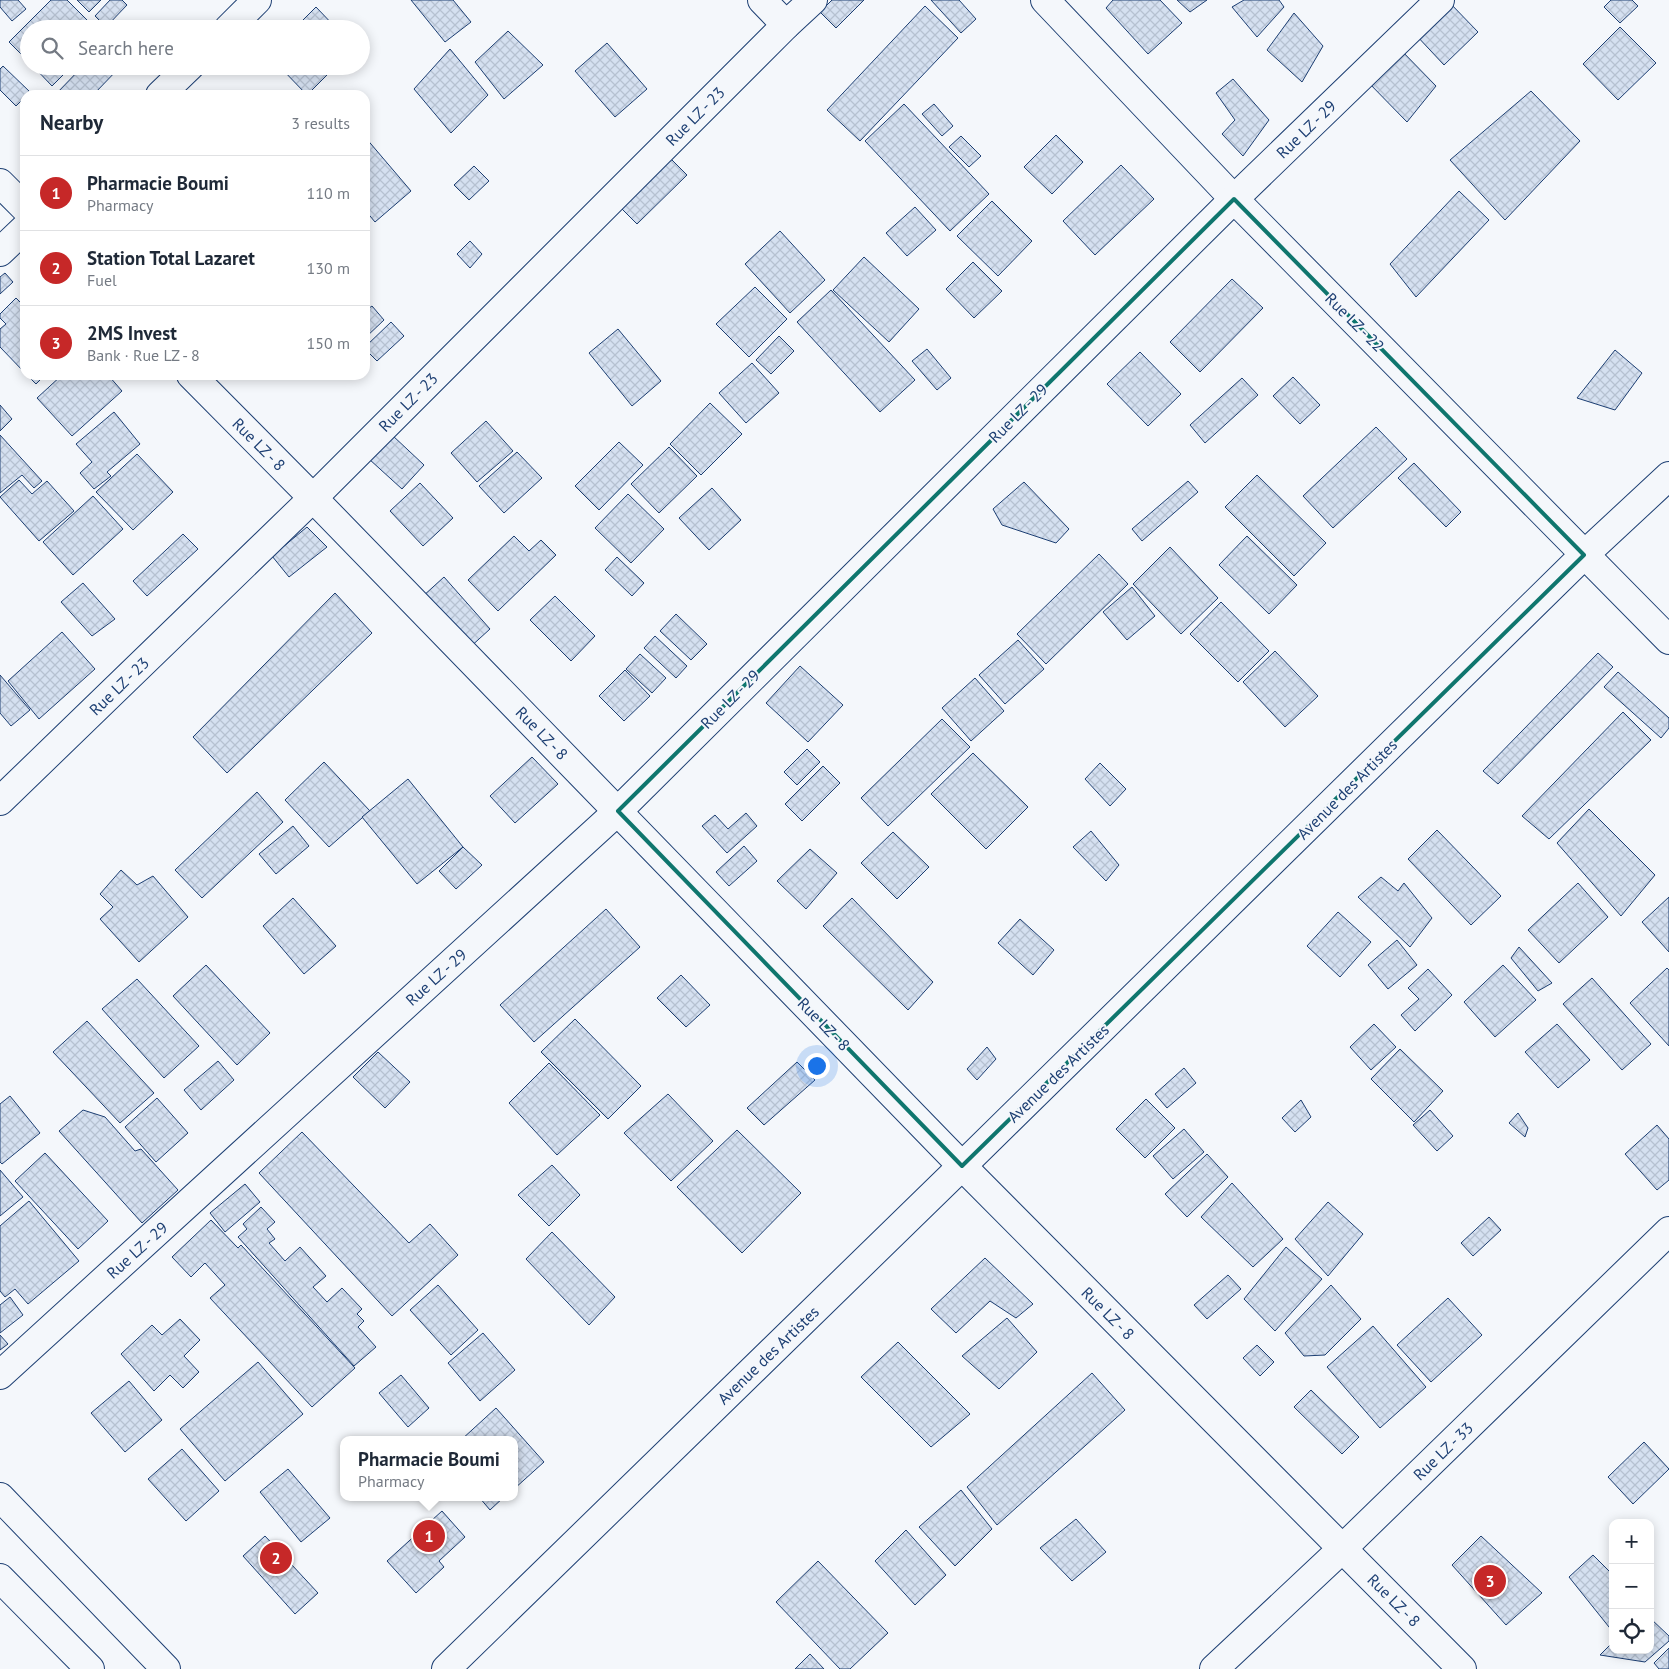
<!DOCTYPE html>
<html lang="en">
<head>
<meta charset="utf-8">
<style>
	:root { --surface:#fff; --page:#f6f6f7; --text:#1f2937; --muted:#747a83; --line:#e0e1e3; --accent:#c62828 }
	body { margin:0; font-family:"PT Sans",sans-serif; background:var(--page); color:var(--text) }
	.controls { position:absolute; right:15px; bottom:15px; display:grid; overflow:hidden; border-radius:10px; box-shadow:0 2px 12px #0003 }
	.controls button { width:45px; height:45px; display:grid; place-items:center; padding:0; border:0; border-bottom:1px solid var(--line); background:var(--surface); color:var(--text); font:25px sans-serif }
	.you { position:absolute; left:816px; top:1065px; width:18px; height:18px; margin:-12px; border:4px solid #fff; border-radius:50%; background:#1a73e8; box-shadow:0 0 0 8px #1a73e833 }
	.badge { display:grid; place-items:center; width:32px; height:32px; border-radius:50%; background:var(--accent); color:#fff; font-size:16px; font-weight:700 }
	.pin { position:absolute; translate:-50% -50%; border:2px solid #fff; box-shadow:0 1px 5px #0006 }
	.popup { position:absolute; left:340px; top:1436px; width:178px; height:65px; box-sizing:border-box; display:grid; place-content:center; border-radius:10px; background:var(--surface); filter:drop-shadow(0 1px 4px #0005); font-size:16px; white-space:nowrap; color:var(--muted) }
	.popup b { font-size:19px; color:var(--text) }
	.popup::after { content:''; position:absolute; left:50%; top:100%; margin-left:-10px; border:10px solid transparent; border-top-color:var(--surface) }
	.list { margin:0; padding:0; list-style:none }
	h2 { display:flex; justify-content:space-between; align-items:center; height:65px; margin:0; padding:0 20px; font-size:21px }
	h2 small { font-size:16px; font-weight:400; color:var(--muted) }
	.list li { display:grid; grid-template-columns:32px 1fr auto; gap:15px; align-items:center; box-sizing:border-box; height:75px; padding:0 20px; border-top:1px solid var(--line) }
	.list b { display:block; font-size:19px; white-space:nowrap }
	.list p { margin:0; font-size:16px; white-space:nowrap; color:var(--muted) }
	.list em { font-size:16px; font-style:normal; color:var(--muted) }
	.icon { flex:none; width:28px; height:28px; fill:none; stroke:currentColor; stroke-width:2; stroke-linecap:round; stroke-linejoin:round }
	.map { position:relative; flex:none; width:1669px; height:1669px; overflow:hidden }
	.search { position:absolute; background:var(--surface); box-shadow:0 2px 12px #0003; left:20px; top:20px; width:350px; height:55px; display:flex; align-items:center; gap:12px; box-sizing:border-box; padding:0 18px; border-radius:28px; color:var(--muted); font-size:19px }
	.panel { position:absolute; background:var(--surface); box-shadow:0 2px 12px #0003; left:20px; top:90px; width:350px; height:290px; border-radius:15px }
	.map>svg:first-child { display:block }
	.building { fill:url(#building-cross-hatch); stroke:#1d3f73 }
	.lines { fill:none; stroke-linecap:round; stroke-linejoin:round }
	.minor-casing { stroke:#1d3f73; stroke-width:30 }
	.tertiary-casing { stroke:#1d3f73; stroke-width:30 }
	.secondary-casing { stroke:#1d3f73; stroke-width:30 }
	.minor { stroke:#f4f7fb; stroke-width:28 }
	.tertiary { stroke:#f4f7fb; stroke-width:28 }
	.secondary { stroke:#f4f7fb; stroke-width:28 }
	.marked { fill:none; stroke:#0f766e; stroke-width:4; stroke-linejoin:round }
	.labels { text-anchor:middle; stroke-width:4; stroke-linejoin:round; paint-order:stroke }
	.street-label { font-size:16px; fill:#1d3f73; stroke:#f4f7fb }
</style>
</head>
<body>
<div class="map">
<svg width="1669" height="1669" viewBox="0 0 1669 1669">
	<defs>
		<pattern id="building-cross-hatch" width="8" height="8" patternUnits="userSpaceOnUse" patternTransform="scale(1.25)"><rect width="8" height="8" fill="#d5e0f0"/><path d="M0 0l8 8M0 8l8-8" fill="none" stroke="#b6c1d1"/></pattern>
	</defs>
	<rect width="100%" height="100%" fill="#f4f7fb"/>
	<g class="building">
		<polygon points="0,0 18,0 26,9 12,21 0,7"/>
		<polygon points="51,0 67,0 96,29 29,29 29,62 9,42"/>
		<polygon points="77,0 101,0 89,12"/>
		<polygon points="110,0 122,0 127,5 106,27 95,16"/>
		<polygon points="411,0 453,0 471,22 445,42"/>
		<polygon points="832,0 864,0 836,28 820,12"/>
		<polygon points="931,0 959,0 976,19 961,33"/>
		<polygon points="1113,0 1160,0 1182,23 1148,54 1106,8"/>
		<polygon points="1177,0 1207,0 1190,12"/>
		<polygon points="1244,0 1279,0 1284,7 1257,37 1232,7"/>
		<polygon points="1611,0 1632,0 1638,6 1620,23 1604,7"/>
		<polygon points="1448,1 1478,32 1444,65 1415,34"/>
		<polygon points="925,6 958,38 860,141 827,110"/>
		<polygon points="316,7 337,29 294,29"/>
		<polygon points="1294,13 1323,46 1302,82 1267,50"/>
		<polygon points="123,21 130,29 115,29"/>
		<polygon points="1620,27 1656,63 1618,100 1583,64"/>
		<polygon points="508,31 543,65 504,99 475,62"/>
		<polygon points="607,43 647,89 615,117 575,71"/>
		<polygon points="1398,47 1436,86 1407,122 1365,79"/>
		<polygon points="450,49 488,95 451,133 414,89"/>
		<polygon points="3,66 30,92 25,95 25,97 16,106 0,90 0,69"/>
		<polygon points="33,66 72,66 52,86"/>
		<polygon points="83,66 121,66 93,95 55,95"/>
		<polygon points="279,66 336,66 307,95"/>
		<polygon points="1233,79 1269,120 1243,156 1222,134 1235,120 1216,93"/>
		<polygon points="1531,91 1580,141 1505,220 1450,160"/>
		<polygon points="904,104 989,194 950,231 865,141"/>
		<polygon points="934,104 953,126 942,136 922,114"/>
		<polygon points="1056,135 1083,162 1052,194 1024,167"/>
		<polygon points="961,136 981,156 969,167 949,147"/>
		<polygon points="365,137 411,191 375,222 365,210"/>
		<polygon points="669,157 687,175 637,224 619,206"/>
		<polygon points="1121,165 1154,199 1095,255 1063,221"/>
		<polygon points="474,166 489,181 469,200 454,185"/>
		<polygon points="1459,191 1489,220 1416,297 1390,264"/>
		<polygon points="992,201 1032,241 998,276 957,236"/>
		<polygon points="915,207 936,230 907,256 886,233"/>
		<polygon points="780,231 825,280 790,313 745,264"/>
		<polygon points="470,241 482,254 470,268 457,254"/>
		<polygon points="864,257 919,309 889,342 833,290"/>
		<polygon points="973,262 1002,291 974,318 946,289"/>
		<polygon points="5,273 13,282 0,294 0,277"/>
		<polygon points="1232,279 1263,308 1200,372 1170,342"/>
		<polygon points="755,287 787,319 749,357 716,324"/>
		<polygon points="831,290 915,380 880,412 797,322"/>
		<polygon points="16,298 25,307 25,373 0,347 0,329 6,324 0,318 0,314"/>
		<polygon points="372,306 384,320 365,338 365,311"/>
		<polygon points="391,322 404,336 377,361 365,349 365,347"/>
		<polygon points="618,329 661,381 632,406 589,353"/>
		<polygon points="779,336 794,351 771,374 756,360"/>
		<polygon points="927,349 951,378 937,390 912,361"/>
		<polygon points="1615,350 1642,373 1615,410 1577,398"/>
		<polygon points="1140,352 1181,394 1148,426 1107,384"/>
		<polygon points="752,363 779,393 746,423 719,393"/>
		<polygon points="27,375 45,375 36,384"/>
		<polygon points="62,375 108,375 122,391 72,436 37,398"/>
		<polygon points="1293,377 1320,405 1300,424 1273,396"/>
		<polygon points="1242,378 1258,395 1205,443 1190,425"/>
		<polygon points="710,403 742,434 701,475 670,444"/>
		<polygon points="0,405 12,419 0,431"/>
		<polygon points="114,412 140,444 107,472 111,476 94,489 80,473 92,462 76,444"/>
		<polygon points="486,421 513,451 477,482 451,453"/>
		<polygon points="1376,427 1407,459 1333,528 1303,496"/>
		<polygon points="0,435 42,481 34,488 22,475 0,493"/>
		<polygon points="392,435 424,465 402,489 369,459"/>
		<polygon points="619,442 643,465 599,510 575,486"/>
		<polygon points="669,447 697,476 659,513 631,484"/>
		<polygon points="517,452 542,478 504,513 479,486"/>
		<polygon points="137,454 173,492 133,530 96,492"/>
		<polygon points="1414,463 1461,512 1446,527 1398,478"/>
		<polygon points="1257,475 1326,543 1294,576 1225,507"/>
		<polygon points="19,480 32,494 47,481 74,511 39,541 0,497"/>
		<polygon points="1188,481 1198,492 1142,541 1132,529"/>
		<polygon points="1024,482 1069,529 1056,543 1002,525 993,509"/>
		<polygon points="420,483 453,518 423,546 390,511"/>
		<polygon points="712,488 741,520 709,550 679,518"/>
		<polygon points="628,494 664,529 631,563 595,528"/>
		<polygon points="93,496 123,529 73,575 43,542"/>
		<polygon points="307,527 327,547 289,577 272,556"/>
		<polygon points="183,534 198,549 147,596 133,581"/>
		<polygon points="514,536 529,551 541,540 556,555 498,611 468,580"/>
		<polygon points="1247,536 1297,585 1269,614 1219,565"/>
		<polygon points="1170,547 1218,598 1181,634 1133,584"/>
		<polygon points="1099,554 1128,584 1046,664 1017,634"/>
		<polygon points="617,557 644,583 632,596 605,570"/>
		<polygon points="444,577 490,629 468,649 422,597"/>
		<polygon points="83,583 115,619 92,636 61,602"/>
		<polygon points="1132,587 1155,616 1127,640 1103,612"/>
		<polygon points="335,593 372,633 227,773 193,737"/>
		<polygon points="555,596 595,636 571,661 530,620"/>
		<polygon points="1221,602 1269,651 1238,682 1190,634"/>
		<polygon points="676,614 707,644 691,660 660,631"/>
		<polygon points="62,632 95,669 39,719 8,681"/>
		<polygon points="655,636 687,666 676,678 644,648"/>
		<polygon points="1018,640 1044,669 1005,704 979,675"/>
		<polygon points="1275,651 1318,696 1285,727 1243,682"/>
		<polygon points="1598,653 1613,667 1498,784 1483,771"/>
		<polygon points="640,654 666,678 652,693 626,669"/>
		<polygon points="800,666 843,705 808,742 766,703"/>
		<polygon points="625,670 650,696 624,721 599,696"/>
		<polygon points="1618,672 1669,718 1669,728 1661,738 1604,687"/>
		<polygon points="0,675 30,710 11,726 0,713"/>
		<polygon points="975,678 1004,711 971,741 942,708"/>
		<polygon points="1623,712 1651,740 1549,839 1522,816"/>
		<polygon points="942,719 970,747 888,826 861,798"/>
		<polygon points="807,749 820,762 797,785 784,772"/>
		<polygon points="973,753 1028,807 986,849 931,794"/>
		<polygon points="532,757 558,784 515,823 490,796"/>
		<polygon points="324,762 370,811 329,847 285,800"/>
		<polygon points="1100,763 1126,789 1110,806 1085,779"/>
		<polygon points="823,766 840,783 802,821 785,804"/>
		<polygon points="408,779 463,847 417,884 362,817"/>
		<polygon points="257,792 283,822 202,898 175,870"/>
		<polygon points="1589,809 1655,875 1621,916 1557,843"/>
		<polygon points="746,813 757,826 727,853 702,826 715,815 728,829"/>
		<polygon points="293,826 309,846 276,874 259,854"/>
		<polygon points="1437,830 1501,896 1471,925 1408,859"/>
		<polygon points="1091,831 1119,865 1106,881 1073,847"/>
		<polygon points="893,832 929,867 897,899 861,863"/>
		<polygon points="744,846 757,861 729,886 716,872"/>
		<polygon points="463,847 482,865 456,889 439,871"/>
		<polygon points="810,849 837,873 806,909 777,881"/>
		<polygon points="121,870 137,885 153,876 188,917 139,962 100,919 113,907 100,894"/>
		<polygon points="1381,877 1398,891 1404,883 1432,918 1410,947 1358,897"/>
		<polygon points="1578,883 1608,917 1559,963 1528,930"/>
		<polygon points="1669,897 1669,952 1642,922"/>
		<polygon points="293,898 336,946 304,974 263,926"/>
		<polygon points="852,898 933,982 908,1010 823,926"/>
		<polygon points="606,909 640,947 534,1042 500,1005"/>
		<polygon points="1338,912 1371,942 1340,977 1307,946"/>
		<polygon points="1020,919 1054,950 1033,975 998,943"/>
		<polygon points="1397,940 1417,965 1388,989 1368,965"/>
		<polygon points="1519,947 1552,983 1538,991 1511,958"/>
		<polygon points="206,965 270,1033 237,1065 173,996"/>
		<polygon points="1503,965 1536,1000 1495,1037 1464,1002"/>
		<polygon points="1667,968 1669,970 1669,1046 1630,1003"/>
		<polygon points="1428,969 1452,995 1415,1031 1401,1015 1419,999 1408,988"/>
		<polygon points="681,975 710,1005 686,1027 657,998"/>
		<polygon points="1592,978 1651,1044 1622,1070 1563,1004"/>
		<polygon points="137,979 199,1046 164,1078 102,1009"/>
		<polygon points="575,1019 641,1086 608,1119 541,1052"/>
		<polygon points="87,1021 154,1093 120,1123 53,1052"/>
		<polygon points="1374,1024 1396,1047 1371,1070 1350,1047"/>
		<polygon points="1557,1024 1590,1060 1558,1088 1525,1052"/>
		<polygon points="987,1047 996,1059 977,1080 967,1069"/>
		<polygon points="1400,1049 1443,1091 1414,1122 1371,1079"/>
		<polygon points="378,1052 410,1082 385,1108 353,1077"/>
		<polygon points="218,1061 234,1080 201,1110 184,1090"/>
		<polygon points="797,1062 815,1080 764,1125 747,1108"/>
		<polygon points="549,1063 600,1115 557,1155 509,1103"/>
		<polygon points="1184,1068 1196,1083 1167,1108 1155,1094"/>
		<polygon points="668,1094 713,1141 671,1181 624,1133"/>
		<polygon points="10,1096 40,1133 2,1164 0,1162 0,1104"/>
		<polygon points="157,1098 188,1133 156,1162 125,1127"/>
		<polygon points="1146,1099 1175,1128 1145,1158 1116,1129"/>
		<polygon points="1301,1100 1311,1117 1295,1132 1282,1118"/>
		<polygon points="83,1110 105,1117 135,1151 141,1149 178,1190 142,1223 59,1131"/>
		<polygon points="1430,1110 1453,1136 1437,1151 1413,1125"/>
		<polygon points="1518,1113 1528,1128 1525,1137 1509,1123"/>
		<polygon points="1657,1125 1669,1139 1669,1180 1657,1190 1625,1154"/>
		<polygon points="1184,1129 1204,1152 1173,1179 1153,1156"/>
		<polygon points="737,1130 801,1193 742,1253 677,1187"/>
		<polygon points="302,1132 409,1243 430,1224 458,1255 392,1316 259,1173"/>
		<polygon points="45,1153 108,1221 78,1249 15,1181"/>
		<polygon points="1207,1154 1228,1177 1187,1217 1165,1194"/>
		<polygon points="552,1165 580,1195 549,1226 518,1195"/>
		<polygon points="0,1170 23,1197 0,1216"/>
		<polygon points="1232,1183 1283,1239 1253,1267 1201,1217"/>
		<polygon points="245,1184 260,1202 225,1232 210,1213"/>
		<polygon points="29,1201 79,1261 28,1304 15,1289 5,1297 0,1291 0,1226"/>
		<polygon points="1328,1202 1363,1234 1328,1276 1295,1239"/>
		<polygon points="261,1207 275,1222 267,1229 275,1239 269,1243 285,1261 300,1247 326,1276 313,1287 327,1302 342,1288 362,1309 357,1314 364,1321 358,1327 376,1347 354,1366 238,1237 247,1229 243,1224"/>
		<polygon points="1489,1217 1501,1230 1473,1256 1461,1243"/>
		<polygon points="211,1220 238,1248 241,1245 355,1368 312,1407 210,1298 225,1285 205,1263 191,1277 172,1257"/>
		<polygon points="552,1232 615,1297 589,1325 526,1259"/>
		<polygon points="1286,1247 1322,1279 1275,1331 1244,1299"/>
		<polygon points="985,1258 1033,1304 1016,1318 990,1301 956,1333 931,1309"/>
		<polygon points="1228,1275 1241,1289 1207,1319 1194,1305"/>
		<polygon points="438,1285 478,1330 451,1355 410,1310"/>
		<polygon points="1331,1285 1361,1319 1325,1355 1304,1356 1285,1333"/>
		<polygon points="10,1297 23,1315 0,1333 0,1305"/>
		<polygon points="1448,1298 1482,1335 1431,1382 1397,1345"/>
		<polygon points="1007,1318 1037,1352 999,1389 962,1356"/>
		<polygon points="180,1319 200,1340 184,1356 199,1372 183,1388 170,1375 154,1391 121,1354 152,1325 162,1335"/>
		<polygon points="1373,1326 1426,1387 1380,1428 1327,1367"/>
		<polygon points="483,1333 515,1370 480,1401 448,1363"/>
		<polygon points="0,1335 8,1344 0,1350"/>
		<polygon points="898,1342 970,1414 931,1447 861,1377"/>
		<polygon points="1257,1345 1274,1362 1260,1376 1243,1358"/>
		<polygon points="258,1362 303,1414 225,1481 180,1429"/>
		<polygon points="1092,1373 1125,1410 997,1525 967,1487"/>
		<polygon points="401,1375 429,1408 408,1427 379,1393"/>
		<polygon points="129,1381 162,1420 125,1452 91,1413"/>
		<polygon points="1311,1390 1359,1437 1342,1454 1294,1407"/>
		<polygon points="496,1408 544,1462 514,1489 514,1440 461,1440"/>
		<polygon points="1644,1442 1669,1469 1633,1504 1608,1477"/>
		<polygon points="182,1449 219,1491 186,1521 148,1479"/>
		<polygon points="288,1469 330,1518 301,1542 260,1492"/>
		<polygon points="961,1490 992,1529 955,1566 919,1527"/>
		<polygon points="479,1497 504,1497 490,1510"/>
		<polygon points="442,1511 465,1537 439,1561 444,1567 416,1593 387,1561"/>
		<polygon points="1076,1519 1106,1552 1072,1581 1040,1548"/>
		<polygon points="906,1530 946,1575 915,1605 875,1561"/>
		<polygon points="265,1536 318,1593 295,1614 243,1556"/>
		<polygon points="1481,1536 1542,1593 1506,1625 1452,1565"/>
		<polygon points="1593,1555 1613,1575 1613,1632 1569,1577"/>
		<polygon points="818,1561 888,1633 850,1669 840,1669 776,1602"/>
		<polygon points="1650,1618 1669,1636 1669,1641 1645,1662 1600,1655 1613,1642 1613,1650 1650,1650"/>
		<polygon points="1669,1648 1669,1669 1659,1669 1654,1663"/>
		<polygon points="810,1654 824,1669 795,1669"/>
	</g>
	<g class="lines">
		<g class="minor-casing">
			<g id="minor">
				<polyline points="762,0 786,25"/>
				<polyline points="1045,0 1234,199 1669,640"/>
				<polyline points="228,29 257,0"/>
				<polyline points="160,95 190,66"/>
				<polyline points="0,183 25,208"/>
				<polyline points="0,252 25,228"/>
				<polyline points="191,375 313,498 962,1166 1462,1669"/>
				<polyline points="0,801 313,498 786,25 813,0"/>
				<polyline points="0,1375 618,811 1234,199 1440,0"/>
				<polyline points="1214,1669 1343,1548 1669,1231"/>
			</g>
		</g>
		<g class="tertiary-casing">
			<polyline id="tertiary" points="446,1669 962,1166 1584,555 1669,476"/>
		</g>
		<g class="secondary-casing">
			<g id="secondary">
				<polyline points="0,1497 166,1669"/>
				<polyline points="0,1578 90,1669"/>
			</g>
		</g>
		<use href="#minor" class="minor"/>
		<use href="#tertiary" class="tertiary"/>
		<use href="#secondary" class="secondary"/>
	</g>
	<path class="marked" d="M1234,199L1584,555L962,1166L618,811Z"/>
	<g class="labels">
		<g class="street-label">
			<text transform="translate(695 116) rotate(-45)" y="6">Rue LZ - 23</text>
			<text transform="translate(1306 129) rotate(-44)" y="6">Rue LZ - 29</text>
			<text transform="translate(1355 322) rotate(45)" y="6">Rue LZ - 22</text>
			<text transform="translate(408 402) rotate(-45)" y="6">Rue LZ - 23</text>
			<text transform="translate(1018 413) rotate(-45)" y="6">Rue LZ - 29</text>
			<text transform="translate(259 444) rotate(45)" y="6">Rue LZ - 8</text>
			<text transform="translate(119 686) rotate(-44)" y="6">Rue LZ - 23</text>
			<text transform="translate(730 699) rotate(-45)" y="6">Rue LZ - 29</text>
			<text transform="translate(542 733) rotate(46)" y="6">Rue LZ - 8</text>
			<text transform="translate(1347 789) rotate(-45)" y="6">Avenue des Artistes</text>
			<text transform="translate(436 977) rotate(-42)" y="6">Rue LZ - 29</text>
			<text transform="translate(824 1024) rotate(46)" y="6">Rue LZ - 8</text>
			<text transform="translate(1058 1073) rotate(-44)" y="6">Avenue des Artistes</text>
			<text transform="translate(137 1250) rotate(-42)" y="6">Rue LZ - 29</text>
			<text transform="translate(1108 1313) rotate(45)" y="6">Rue LZ - 8</text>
			<text transform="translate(768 1355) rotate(-44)" y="6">Avenue des Artistes</text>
			<text transform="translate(1443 1451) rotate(-44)" y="6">Rue LZ - 33</text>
			<text transform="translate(1394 1600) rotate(45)" y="6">Rue LZ - 8</text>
		</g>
	</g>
</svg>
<div class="controls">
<button>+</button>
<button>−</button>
<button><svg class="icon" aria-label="locate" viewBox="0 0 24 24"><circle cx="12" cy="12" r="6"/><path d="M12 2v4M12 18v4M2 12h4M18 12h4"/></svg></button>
</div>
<div class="you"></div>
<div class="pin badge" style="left:429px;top:1536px">1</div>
<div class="popup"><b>Pharmacie Boumi</b>Pharmacy</div>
<div class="pin badge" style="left:276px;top:1558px">2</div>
<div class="pin badge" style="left:1490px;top:1581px">3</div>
<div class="search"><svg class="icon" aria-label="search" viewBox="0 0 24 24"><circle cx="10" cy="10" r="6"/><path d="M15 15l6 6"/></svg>Search here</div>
<section class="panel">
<h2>Nearby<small>3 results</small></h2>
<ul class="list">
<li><span class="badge">1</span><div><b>Pharmacie Boumi</b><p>Pharmacy</p></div><em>110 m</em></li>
<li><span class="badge">2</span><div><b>Station Total Lazaret</b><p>Fuel</p></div><em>130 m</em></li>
<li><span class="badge">3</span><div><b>2MS Invest</b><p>Bank · Rue LZ - 8</p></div><em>150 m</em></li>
</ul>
</section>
</div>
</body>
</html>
